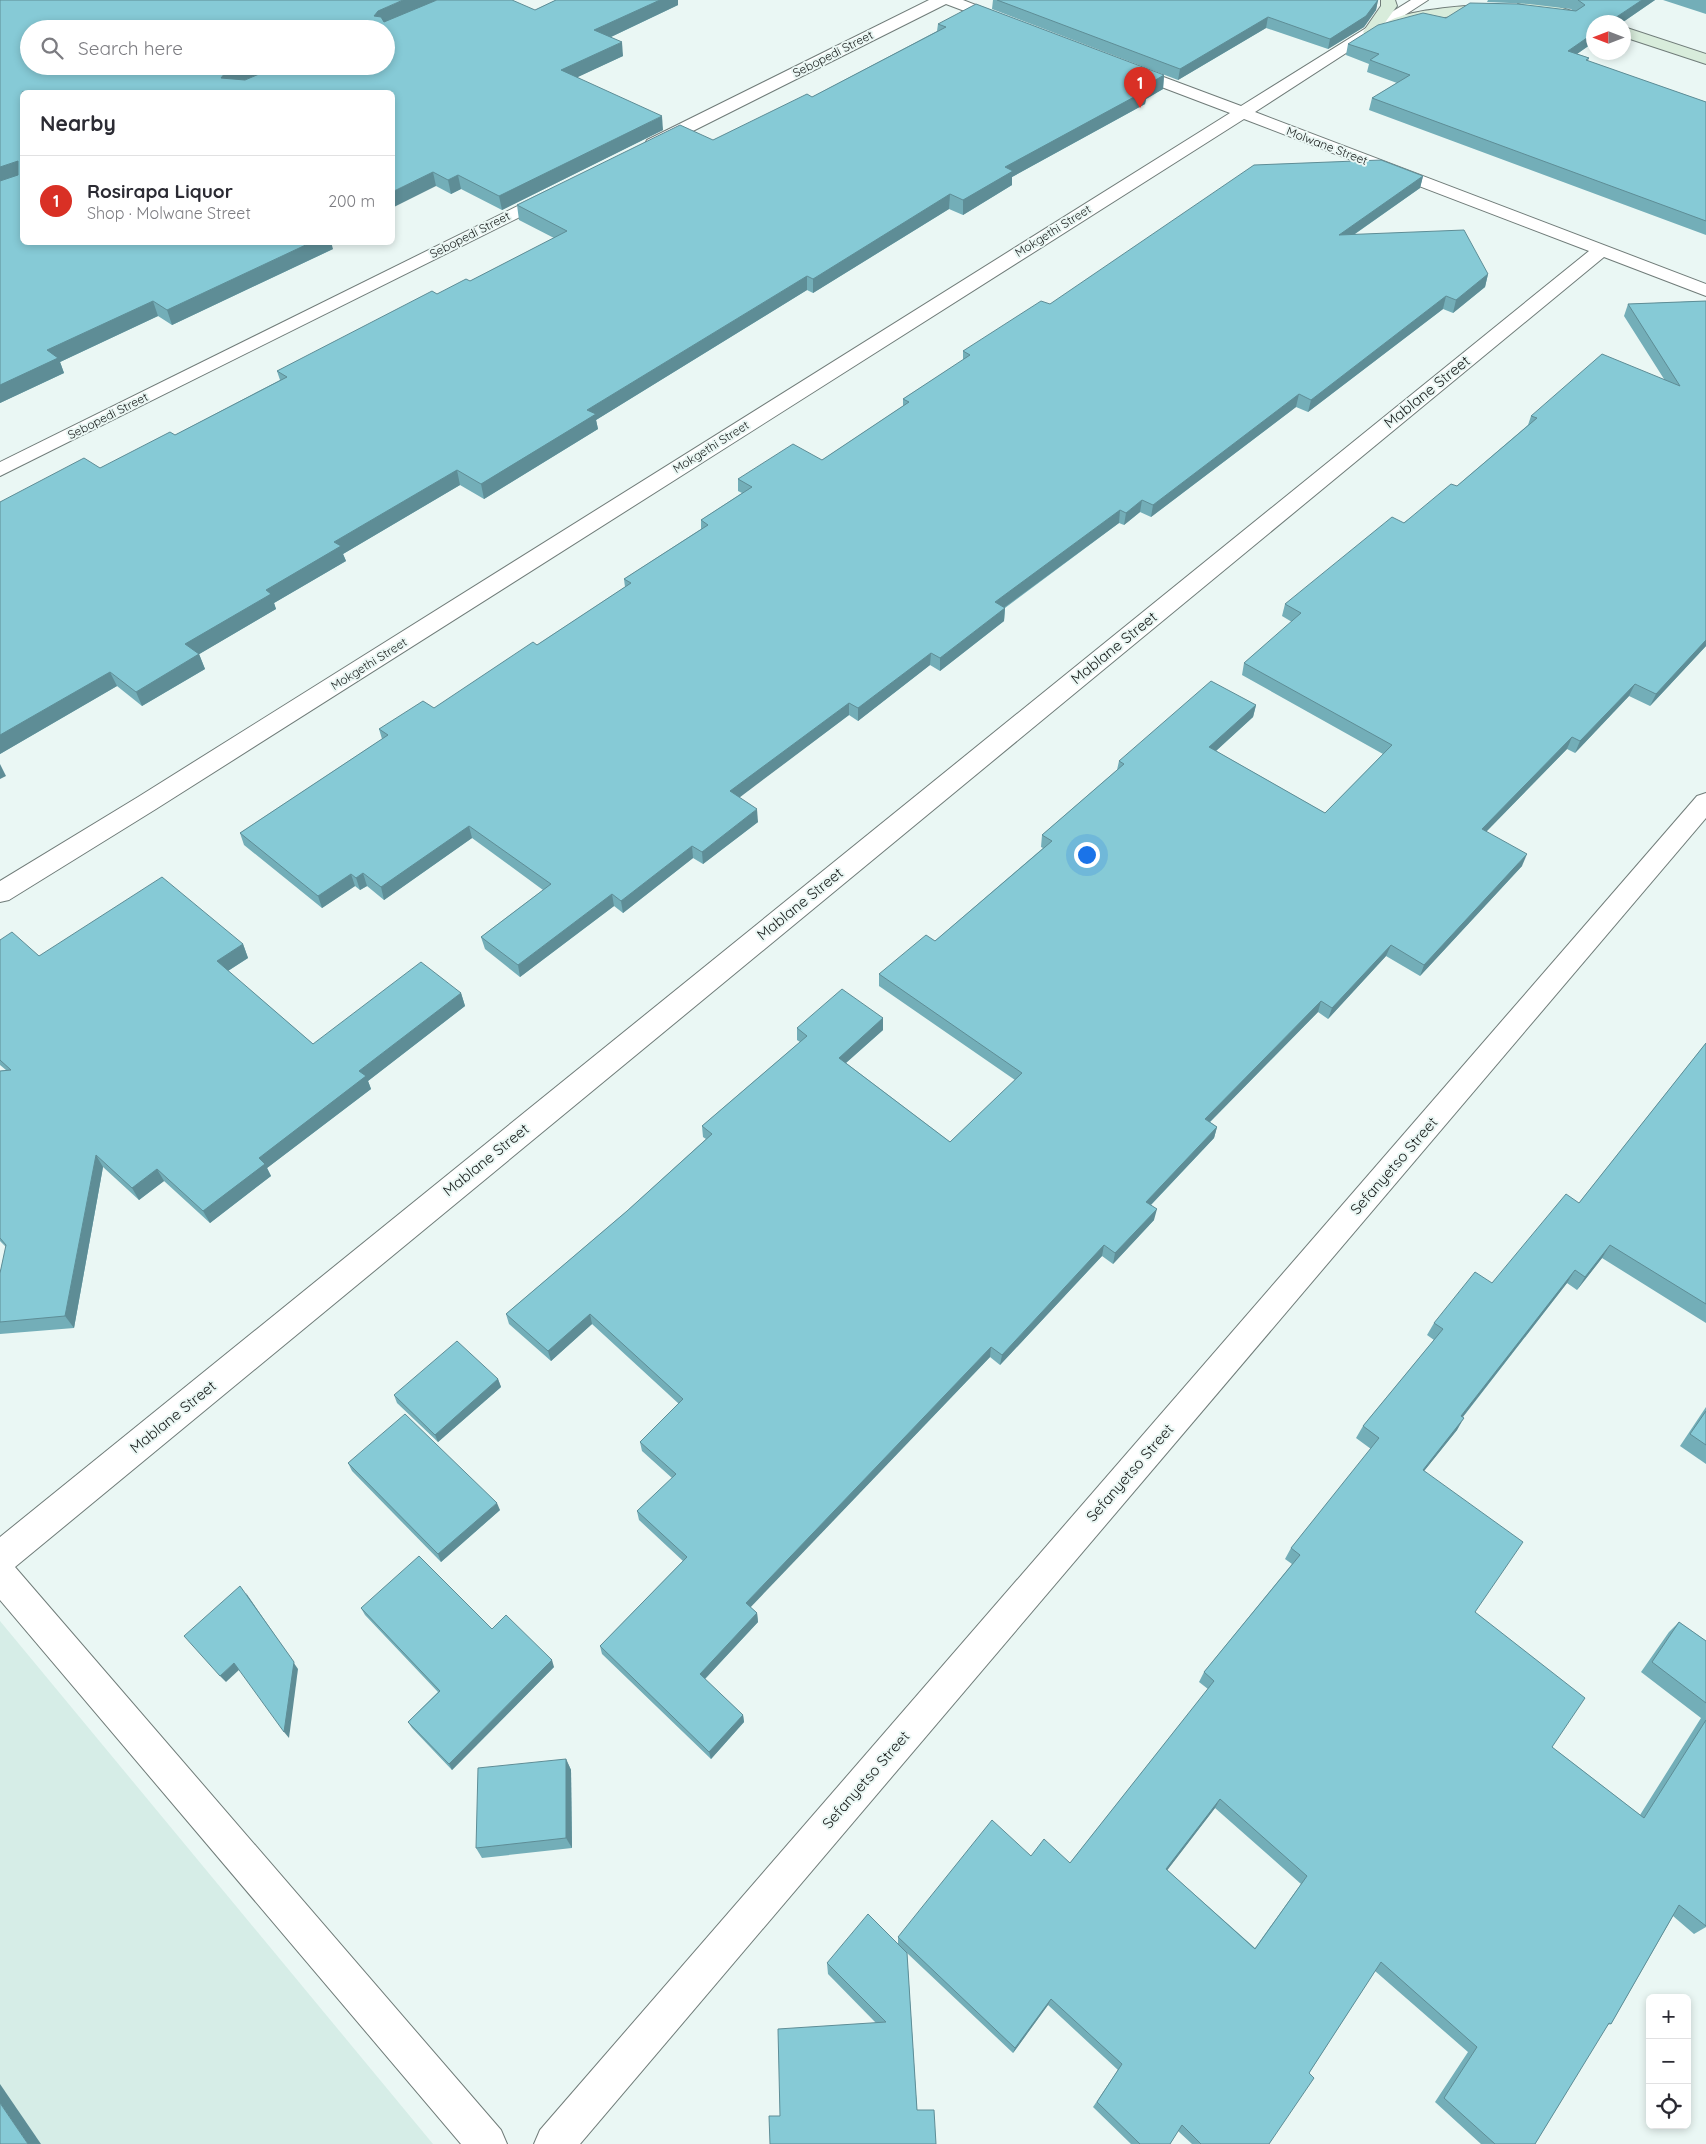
<!DOCTYPE html>
<html lang="en">
<head>
<meta charset="utf-8">
<style>
	:root { --surface:#fff; --page:#f2f2f3; --text:#2b2b33; --muted:#7c7c81; --line:#e1e1e2; --accent:#d93025 }
	body { margin:0; font-family:Quicksand,sans-serif; background:var(--page); color:var(--text) }
	.controls { position:absolute; right:15px; bottom:15px; display:grid; overflow:hidden; border-radius:8px; box-shadow:0 2px 8px #0003 }
	.controls button { width:45px; height:45px; display:grid; place-items:center; padding:0; border:0; border-bottom:1px solid var(--line); background:var(--surface); color:var(--text); font:25px sans-serif }
	.compass { position:absolute; left:1586px; top:15px; width:45px; height:45px; border-radius:50%; background:var(--surface); box-shadow:0 2px 8px #0003; rotate:270deg }
	.you { position:absolute; left:1086px; top:854px; width:18px; height:18px; margin:-12px; border:4px solid #fff; border-radius:50%; background:#1a73e8; box-shadow:0 0 0 8px #1a73e833 }
	.badge { display:grid; place-items:center; width:32px; height:32px; border-radius:50%; background:var(--accent); color:#fff; font-size:16px; font-weight:700 }
	.pin { position:absolute; translate:-50% -41px; filter:drop-shadow(0 1px 2px #0008) }
	.pin::after { content:''; position:absolute; top:26px; width:18px; height:15px; background:inherit; clip-path:polygon(0 0,100% 0,50% 100%) }
	.list { margin:0; padding:0; list-style:none }
	h2 { display:flex; justify-content:space-between; align-items:center; height:65px; margin:0; padding:0 20px; font-size:21px }
	h2 small { font-size:16px; font-weight:400; color:var(--muted) }
	.list li { display:grid; grid-template-columns:32px 1fr auto; gap:15px; align-items:center; box-sizing:border-box; height:90px; padding:0 20px; border-top:1px solid var(--line) }
	.list b { display:block; font-size:19px; white-space:nowrap }
	.list p { margin:0; font-size:16px; white-space:nowrap; color:var(--muted) }
	.list em { font-size:16px; font-style:normal; color:var(--muted) }
	.icon { flex:none; width:28px; height:28px; fill:none; stroke:currentColor; stroke-width:2; stroke-linecap:round; stroke-linejoin:round }
	.map { position:relative; flex:none; width:1706px; height:2144px; overflow:hidden }
	.search { position:absolute; background:var(--surface); box-shadow:0 2px 8px #0003; left:20px; top:20px; width:375px; height:55px; display:flex; align-items:center; gap:12px; box-sizing:border-box; padding:0 18px; border-radius:28px; color:var(--muted); font-size:19px }
	.panel { position:absolute; background:var(--surface); box-shadow:0 2px 8px #0003; left:20px; top:90px; width:375px; height:155px; border-radius:8px }
	.map>svg:first-child { display:block }
	.built { fill:#d6ede7 }
	.lines { fill:none; stroke-linecap:round; stroke-linejoin:round }
	.street-casing { stroke:#707c79; stroke-width:2 }
	.secondary-casing { stroke:#707c79; stroke-width:2 }
	.street { fill:#fff; fill-rule:evenodd }
	.secondary { fill:#d8ecdb; fill-rule:evenodd }
	.wall { fill:#73aeb8; fill-rule:evenodd }
	.shaded-wall { fill:#5e8d96 }
	.building { fill:#86cad6; stroke:#5e8d96; fill-rule:evenodd }
	.labels { text-anchor:middle; stroke-width:4; stroke-linejoin:round; paint-order:stroke }
	.far-street-label { font-size:12px; fill:#161a19; stroke:#eaf7f4 }
	.street-label { font-size:15px; fill:#161a19; stroke:#eaf7f4 }
</style>
</head>
<body>
<div class="map">
<svg width="1706" height="2144" viewBox="0 0 1706 2144">
	<rect width="100%" height="100%" fill="#eaf7f4"/>
	<polygon class="built" points="0,1621 433,2144 0,2144"/>
	<g class="lines">
		<g class="street-casing">
			<g id="street">
				<polygon points="929,0 963,0 1009,18 1012,21 1009,24 999,24 946,4 659,148 647,148 645,144 647,140"/>
				<polygon points="1411,0 1428,0 1255,112 1706,284 1706,296 1604,257 15,1567 501,2130 507,2144 461,2144 0,1600 0,1537 1589,251 1244,119 156,809 9,900 0,902 0,881 138,797 1230,113 1122,72 1120,69 1122,66 1134,66 1241,106"/>
				<polygon points="552,189 558,190 561,194 558,198 0,476 0,462"/>
				<polygon points="1706,793 1706,818 580,2144 534,2144 540,2130 1697,796"/>
			</g>
		</g>
		<g class="secondary-casing">
			<g id="secondary">
				<polygon points="1381,0 1395,0 1397,6 1376,35 1366,35 1363,32 1381,6"/>
				<polygon points="1516,0 1538,0 1599,20 1601,22 1594,22 1594,27 1589,26 1518,3"/>
				<path d="M1498,4L1503,6L1506,9L1503,12L1445,17L1393,30L1385,25C1396,9 1478,5 1498,4Z"/>
				<polygon points="1624,27 1706,54 1706,64 1624,37"/>
			</g>
		</g>
		<use href="#street" class="street"/>
		<use href="#secondary" class="secondary"/>
	</g>
	<g class="wall">
		<path d="M0,0L535,10L556,0H678V5L611,37L623,56L577,77L663,130L502,210L461,189L451,194L436,186L22,92L333,249L172,325L158,316L60,362L64,373L0,403ZM29,29H386L278,66Z"/>
		<polygon points="993,0 1378,0 1376,10 1364,27 1328,49 1266,28 1178,80 992,9"/>
		<polygon points="1488,0 1655,0 1623,22 1594,22 1594,42 1577,54 1589,58 1588,61 1706,102 1706,235 1369,110 1372,98 1397,83 1367,72 1369,64 1346,55 1348,44 1446,18 1573,11 1571,9 1529,4 1487,2"/>
		<polygon points="1663,0 1706,0 1706,14"/>
		<polygon points="938,24 1164,75 1163,89 1146,99 1145,104 1012,177 1012,185 963,215 949,209 813,293 807,290 596,420 598,429 484,499 460,485 343,554 346,561 274,603 276,609 199,654 205,669 142,706 117,686 0,754 0,502 100,468 175,435 280,380 277,371 437,294 470,281 554,238 519,220 517,205 713,140 812,97 937,31"/>
		<polygon points="1423,176 1420,188 1355,234 1488,274 1485,287 1453,313 1443,309 1308,412 1296,407 1151,517 1140,512 1124,525 1119,523 1005,608 1004,621 940,671 930,665 858,721 849,715 739,797 758,822 703,864 693,858 623,913 614,906 520,977 485,949 481,937 543,890 472,838 384,900 367,886 360,890 355,886 322,908 244,845 240,833 382,739 379,729 434,708 537,645 625,587 624,579 701,529 701,520 742,493 738,491 738,479 822,460 903,406 903,399 963,360 963,351 1050,304"/>
		<polygon points="1706,301 1706,646 1650,706 1629,696 1575,753 1567,749 1486,832 1522,866 1420,976 1386,956 1328,1019 1318,1012 1210,1122 1217,1127 1214,1138 1151,1205 1154,1220 1113,1264 1102,1256 1000,1365 990,1357 750,1607 757,1613 758,1622 705,1679 743,1715 744,1722 711,1759 602,1654 600,1646 683,1561 639,1520 637,1511 672,1478 642,1451 640,1442 679,1404 592,1324 551,1361 509,1324 506,1314 627,1211 706,1139 703,1137 702,1126 800,1042 797,1040 797,1028 883,1018 883,1030 846,1063 950,1142 1015,1080 879,986 879,974 935,941 1043,848 1041,847 1042,835 1117,770 1119,761 1256,705 1253,717 1216,751 1325,813 1383,754 1242,675 1244,663 1292,622 1282,616 1285,604 1457,486 1528,425 1531,416 1664,379 1624,316 1628,304"/>
		<polygon points="0,940 39,956 243,944 248,958 228,971 313,1044 461,993 465,1006 368,1081 371,1089 267,1168 271,1176 210,1223 164,1181 139,1200 103,1167 74,1328 0,1334 0,1273 6,1247 0,1241 0,1071 6,1070 0,1065"/>
		<path d="M1706,1043V1323L1602,1258L1577,1290L1567,1283L1463,1417L1457,1430L1424,1471L1475,1612L1552,1747L1640,1815L1701,1718L1641,1672L1669,1632L1679,1622L1706,1641V1927L1694,1934L1673,1916L1611,2024L1607,2025L1535,2144H1481L1435,2102L1468,2052L1375,1971L1309,2073L1269,2144H1192L1178,2131L1170,2144H1131L1093,2107L1118,2070L1048,2005L1013,2053L907,1953L917,2110L780,2116L876,2023L828,1974L827,1963L898,1944V1937L1031,1856L1070,1863L1208,1689L1199,1682L1204,1672L1292,1564L1285,1559L1291,1548L1371,1449L1356,1438L1363,1426L1434,1340L1427,1335L1434,1323L1492,1283L1579,1203ZM1215,1808L1301,1884L1255,1948L1167,1870Z"/>
		<polygon points="498,1379 501,1387 438,1442 397,1403 394,1395"/>
		<polygon points="1706,1407 1706,1464 1680,1446"/>
		<polygon points="348,1463 500,1510 441,1562 352,1471"/>
		<polygon points="361,1608 492,1629 554,1667 452,1770 412,1728 408,1722 438,1692 365,1615"/>
		<polygon points="566,1759 571,1770 572,1848 482,1858 476,1848"/>
	</g>
	<g class="shaded-wall">
		<polygon points="403,0 437,0 377,29 374,16 378,11"/>
		<polygon points="660,0 678,0 678,5 596,44 594,30"/>
		<polygon points="1378,0 1376,10 1364,27 1328,49 1330,39"/>
		<polygon points="1642,0 1655,0 1623,22 1609,22"/>
		<polygon points="1268,17 1266,28 1178,80 1180,69"/>
		<polygon points="1594,33 1594,42 1564,63 1568,51"/>
		<polygon points="622,42 623,56 563,84 561,70"/>
		<polygon points="241,66 278,66 228,87 221,78 225,73"/>
		<polygon points="1164,75 1163,89 1146,99 1145,104 1012,177 1012,185 963,215 963,200 1005,167"/>
		<polygon points="662,116 663,130 502,210 499,196"/>
		<polygon points="18,161 22,174 0,183 0,167"/>
		<polygon points="433,172 436,186 392,208 392,192"/>
		<polygon points="458,175 461,189 451,194 448,180"/>
		<polygon points="1423,176 1420,188 1336,247 1339,235"/>
		<polygon points="950,194 949,209 813,293 813,279"/>
		<polygon points="312,242 331,242 333,249 172,325 167,310"/>
		<polygon points="1488,274 1485,287 1453,313 1456,300"/>
		<polygon points="807,276 807,290 596,420 598,429 484,499 481,484 587,410"/>
		<polygon points="1446,296 1443,309 1308,412 1311,400"/>
		<polygon points="153,301 158,316 60,362 64,373 0,403 0,385 47,350"/>
		<polygon points="1299,394 1296,407 1151,517 1153,505"/>
		<polygon points="457,470 460,485 343,554 346,561 274,603 276,609 191,659 185,644 266,590 334,542"/>
		<polygon points="1142,500 1140,512 1124,525 1126,513"/>
		<polygon points="1120,510 1119,523 994,615 995,602"/>
		<polygon points="1005,608 1004,621 940,671 940,658"/>
		<polygon points="1706,640 1706,646 1650,706 1656,694"/>
		<polygon points="931,653 930,665 858,721 858,708"/>
		<polygon points="199,654 205,669 142,706 136,692"/>
		<polygon points="110,672 117,686 0,754 0,735"/>
		<polygon points="1635,684 1629,696 1575,753 1580,741"/>
		<polygon points="849,703 849,715 731,804 730,791"/>
		<polygon points="1256,705 1253,717 1207,759 1209,747"/>
		<polygon points="1572,737 1567,749 1477,841 1482,829"/>
		<polygon points="0,764 6,776 0,779"/>
		<polygon points="757,809 758,822 703,864 702,852"/>
		<polygon points="469,826 472,838 384,900 381,887"/>
		<polygon points="692,846 693,858 623,913 621,901"/>
		<polygon points="1527,854 1522,866 1420,976 1424,965"/>
		<polygon points="363,873 367,886 360,890 356,878"/>
		<polygon points="351,874 355,886 322,908 318,896"/>
		<polygon points="612,894 614,906 520,977 518,965"/>
		<polygon points="243,944 248,958 223,974 217,961"/>
		<polygon points="1391,945 1386,956 1328,1019 1332,1008"/>
		<polygon points="461,993 465,1006 368,1081 371,1089 267,1168 271,1176 210,1223 203,1211 259,1158 359,1071"/>
		<polygon points="1321,1001 1318,1012 1202,1130 1205,1119"/>
		<polygon points="883,1018 883,1030 839,1069 839,1058"/>
		<polygon points="1217,1127 1214,1138 1144,1212 1146,1202"/>
		<polygon points="96,1155 103,1167 74,1328 65,1316"/>
		<polygon points="157,1169 164,1181 139,1200 132,1188"/>
		<polygon points="1157,1209 1154,1220 1113,1264 1115,1253"/>
		<polygon points="1104,1245 1102,1256 1000,1365 1002,1355"/>
		<polygon points="1610,1245 1602,1258 1577,1290 1585,1277"/>
		<polygon points="1575,1270 1567,1283 1454,1428 1461,1416"/>
		<polygon points="590,1314 592,1324 551,1361 548,1351"/>
		<polygon points="991,1347 990,1357 747,1611 746,1603"/>
		<polygon points="498,1379 501,1387 438,1442 435,1435"/>
		<polygon points="1464,1418 1457,1430 1416,1481 1423,1470"/>
		<polygon points="497,1503 500,1510 441,1562 438,1554"/>
		<polygon points="246,1593 298,1669 289,1738 284,1732"/>
		<polygon points="757,1613 758,1622 702,1682 700,1674"/>
		<polygon points="552,1660 554,1667 452,1770 449,1764"/>
		<polygon points="234,1663 240,1669 226,1682 220,1676"/>
		<polygon points="743,1715 744,1722 711,1759 709,1752"/>
		<polygon points="566,1759 571,1770 572,1848 566,1838"/>
		<polygon points="1220,1799 1215,1808 1162,1877 1166,1869"/>
		<polygon points="1051,1999 1048,2005 1013,2053 1015,2048"/>
		<polygon points="0,2084 41,2144 28,2144 0,2103"/>
	</g>
	<g class="building">
		<path d="M0,0H403L378,11L374,16L381,17L384,22L437,0H512L535,10L556,0H660L594,30L622,42L561,70L662,116L499,196L458,175L448,180L433,172L392,192V92H22V242H312L167,310L153,301L47,350L58,358L0,385V181L18,175V161L0,167ZM29,29H386V66H278L245,80L221,78L225,73L241,66H29Z"/>
		<polygon points="997,0 1378,0 1366,16 1330,39 1268,17 1180,69"/>
		<polygon points="1578,0 1642,0 1609,22 1594,22 1594,33 1568,51 1589,58 1586,60 1706,102 1706,221 1372,98 1410,75 1370,60 1379,54 1348,44 1378,25 1423,13 1446,18 1470,3 1518,4 1576,11 1585,5"/>
		<polygon points="976,4 1164,75 1142,88 1147,90 1005,167 1013,171 963,200 950,194 813,279 807,276 587,410 596,414 481,484 457,470 334,542 341,546 266,590 271,594 185,644 199,654 136,692 110,672 0,735 0,502 84,458 100,468 170,432 175,435 287,377 277,371 432,291 437,294 466,279 470,281 567,231 517,205 680,125 713,140 807,94 812,97 946,27 938,24"/>
		<polygon points="1381,160 1423,176 1339,235 1464,230 1488,274 1456,300 1446,296 1311,400 1299,394 1153,505 1142,500 1126,513 1120,510 995,602 1005,608 940,658 931,653 858,708 849,703 730,791 757,809 702,852 692,846 621,901 612,894 518,965 481,937 551,884 469,826 381,887 363,873 356,878 351,874 318,896 240,833 388,735 379,729 423,701 434,708 533,642 537,645 631,583 624,579 708,525 701,520 752,487 738,479 793,444 822,460 909,402 903,399 970,355 963,351 1041,301 1050,304 1254,165"/>
		<polygon points="1706,301 1706,640 1656,694 1635,684 1580,741 1572,737 1482,829 1527,854 1424,965 1391,945 1332,1008 1321,1001 1205,1119 1217,1127 1146,1202 1157,1209 1115,1253 1104,1245 1002,1355 991,1347 746,1603 757,1613 700,1674 743,1715 709,1752 600,1646 687,1557 637,1511 676,1474 640,1442 683,1399 590,1314 548,1351 506,1314 627,1211 712,1134 702,1126 807,1036 797,1028 842,989 883,1018 839,1058 950,1142 1022,1073 879,974 926,935 935,941 1052,841 1042,835 1124,764 1119,761 1211,681 1256,705 1209,747 1325,813 1392,745 1244,663 1301,613 1285,604 1392,517 1404,523 1451,484 1457,486 1537,418 1531,416 1602,354 1680,386 1628,304"/>
		<polygon points="162,877 243,944 217,961 313,1044 421,962 461,993 359,1071 366,1076 259,1158 265,1164 203,1211 157,1169 132,1188 96,1155 65,1316 0,1322 0,1273 6,1245 0,1238 0,1071 11,1070 0,1060 0,940 12,932 39,956"/>
		<path d="M1706,1043V1304L1610,1245L1585,1277L1575,1270L1461,1416L1464,1418L1423,1470L1523,1542L1475,1612L1585,1698L1552,1747L1644,1818L1706,1720V1926L1679,1905L1611,2024L1609,2023L1535,2144H1495L1444,2098L1477,2047L1381,1962L1309,2073L1314,2078L1269,2144H1201L1182,2125L1170,2144H1140L1097,2102L1122,2064L1051,1999L1015,2048L898,1937L992,1820L1031,1856L1044,1839L1070,1863L1214,1681L1204,1672L1300,1555L1291,1548L1379,1438L1363,1426L1443,1329L1434,1323L1475,1272L1492,1283L1566,1194L1579,1203ZM1220,1799L1307,1876L1255,1949L1166,1869Z"/>
		<polygon points="457,1341 498,1379 435,1435 394,1395"/>
		<polygon points="1706,1411 1706,1445 1690,1434"/>
		<polygon points="405,1414 497,1503 438,1554 348,1463"/>
		<polygon points="419,1556 492,1629 506,1615 552,1660 449,1764 408,1722 440,1691 361,1608"/>
		<polygon points="240,1586 294,1662 284,1732 234,1663 220,1676 184,1636"/>
		<polygon points="1679,1622 1706,1641 1706,1703 1652,1662"/>
		<polygon points="566,1759 566,1838 476,1848 478,1768"/>
		<polygon points="868,1914 907,1953 917,2110 934,2110 936,2144 770,2144 769,2116 780,2116 778,2029 886,2022 827,1963"/>
		<polygon points="0,2103 28,2144 0,2144"/>
	</g>
	<g class="labels">
		<g class="far-street-label">
			<text transform="translate(833 54) rotate(-27)" y="4">Sebopedi Street</text>
			<text transform="translate(1327 146) rotate(21)" y="4">Molwane Street</text>
			<text transform="translate(1053 231) rotate(-32)" y="4">Mokgethi Street</text>
			<text transform="translate(470 235) rotate(-27)" y="4">Sebopedi Street</text>
			<text transform="translate(108 416) rotate(-27)" y="4">Sebopedi Street</text>
			<text transform="translate(711 447) rotate(-32)" y="4">Mokgethi Street</text>
			<text transform="translate(369 664) rotate(-32)" y="4">Mokgethi Street</text>
		</g>
		<g class="street-label">
			<text transform="translate(1427 392) rotate(-39)" y="5">Mablane Street</text>
			<text transform="translate(1114 648) rotate(-39)" y="5">Mablane Street</text>
			<text transform="translate(800 904) rotate(-39)" y="5">Mablane Street</text>
			<text transform="translate(486 1160) rotate(-39)" y="5">Mablane Street</text>
			<text transform="translate(1394 1166) rotate(-49)" y="5">Sefanyetso Street</text>
			<text transform="translate(173 1417) rotate(-39)" y="5">Mablane Street</text>
			<text transform="translate(1130 1473) rotate(-49)" y="5">Sefanyetso Street</text>
			<text transform="translate(866 1780) rotate(-49)" y="5">Sefanyetso Street</text>
		</g>
	</g>
</svg>
<div class="controls">
<button>+</button>
<button>−</button>
<button><svg class="icon" aria-label="locate" viewBox="0 0 24 24"><circle cx="12" cy="12" r="6"/><path d="M12 2v4M12 18v4M2 12h4M18 12h4"/></svg></button>
</div>
<svg class="compass" viewBox="-18 -18 36 36"><path d="M0-13l5 13h-10z" fill="#e53935"/><path d="M0 13l5-13h-10z" fill="#7c7c81"/></svg>
<div class="you"></div>
<div class="pin badge" style="left:1140px;top:108px">1</div>
<div class="search"><svg class="icon" aria-label="search" viewBox="0 0 24 24"><circle cx="10" cy="10" r="6"/><path d="M15 15l6 6"/></svg>Search here</div>
<section class="panel">
<h2>Nearby<small></small></h2>
<ul class="list">
<li><span class="badge">1</span><div><b>Rosirapa Liquor</b><p>Shop · Molwane Street</p></div><em>200 m</em></li>
</ul>
</section>
</div>
</body>
</html>
